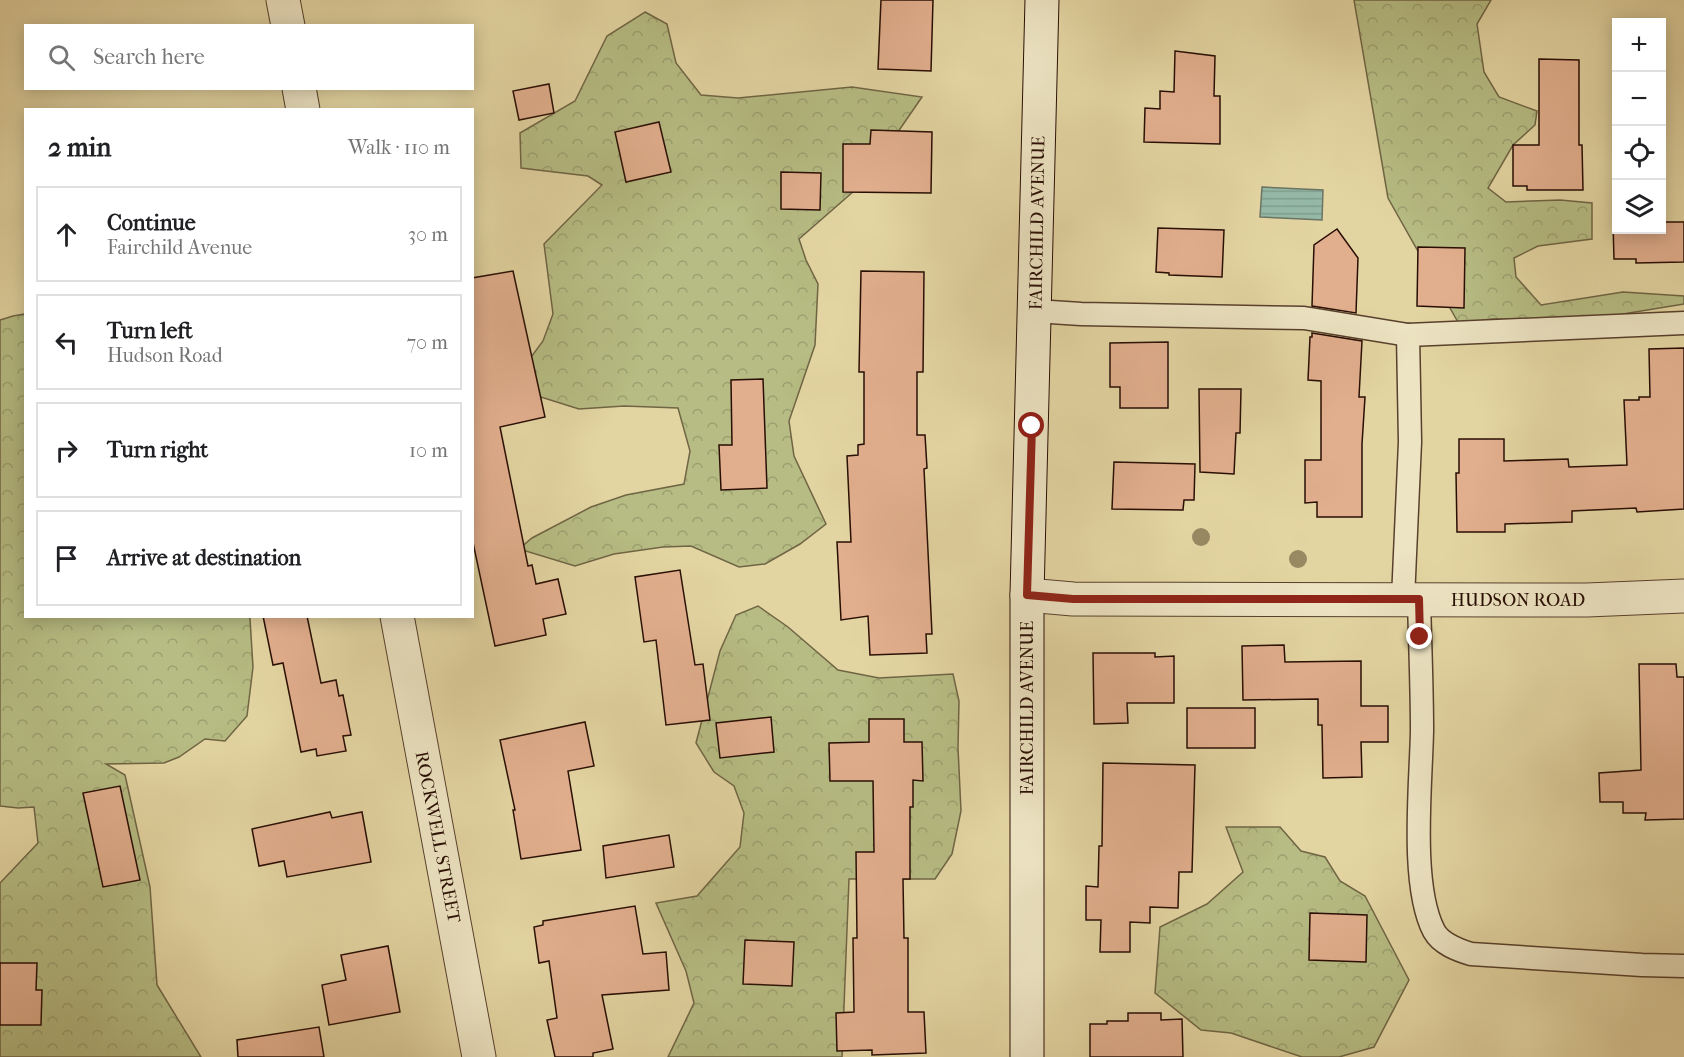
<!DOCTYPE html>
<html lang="en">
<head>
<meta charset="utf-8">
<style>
	:root { --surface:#fff; --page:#f2f2f2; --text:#202124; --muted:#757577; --line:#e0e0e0 }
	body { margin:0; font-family:"IM FELL French Canon",serif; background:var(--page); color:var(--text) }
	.controls { position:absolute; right:18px; top:18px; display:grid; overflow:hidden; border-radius:0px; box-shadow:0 3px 15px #0003 }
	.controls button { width:54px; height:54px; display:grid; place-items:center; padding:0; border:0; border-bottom:2px solid var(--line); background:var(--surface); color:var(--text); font:30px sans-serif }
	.stop { position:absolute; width:18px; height:18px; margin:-14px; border:4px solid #8f2418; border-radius:50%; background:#fff }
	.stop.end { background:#8f2418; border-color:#fff; box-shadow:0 2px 6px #0008 }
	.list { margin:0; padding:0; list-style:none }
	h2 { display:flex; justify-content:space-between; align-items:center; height:78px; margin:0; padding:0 24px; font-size:26px }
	h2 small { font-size:20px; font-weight:400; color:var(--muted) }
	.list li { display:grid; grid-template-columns:39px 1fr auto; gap:18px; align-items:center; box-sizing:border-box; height:96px; margin:0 12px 12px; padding:0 12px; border:2px solid var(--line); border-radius:0px }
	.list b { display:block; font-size:22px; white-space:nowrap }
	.list p { margin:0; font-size:20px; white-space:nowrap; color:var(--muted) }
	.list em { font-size:20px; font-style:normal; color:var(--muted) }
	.icon { flex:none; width:33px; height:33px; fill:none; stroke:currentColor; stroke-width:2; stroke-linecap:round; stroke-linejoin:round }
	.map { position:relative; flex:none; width:1684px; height:1057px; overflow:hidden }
	.search { position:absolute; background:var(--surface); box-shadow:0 3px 15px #0003; left:24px; top:24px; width:450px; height:66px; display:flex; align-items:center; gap:15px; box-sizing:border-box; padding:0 21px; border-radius:0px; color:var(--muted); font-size:22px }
	.panel { position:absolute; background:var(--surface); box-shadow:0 3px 15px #0003; left:24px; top:108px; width:450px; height:510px; border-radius:0px }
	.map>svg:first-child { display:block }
	.forest { fill:url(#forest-crowns); stroke:#706544; stroke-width:1.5 }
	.water { fill:url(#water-rules); stroke:#6a7565; stroke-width:1.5 }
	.building { fill:#e2af8e; stroke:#290e04; stroke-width:1.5 }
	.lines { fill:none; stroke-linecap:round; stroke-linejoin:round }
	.service-casing { stroke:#58402c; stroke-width:25 }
	.minor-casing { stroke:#58402c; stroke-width:35 }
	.tertiary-casing { stroke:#58402c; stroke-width:35 }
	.secondary-casing { stroke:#290e04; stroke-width:35 }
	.service { stroke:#ede4c3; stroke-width:22 }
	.minor { stroke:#ede4c3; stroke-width:33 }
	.tertiary { stroke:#ede4c3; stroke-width:33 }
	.secondary { stroke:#ede4c3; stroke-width:33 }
	.tree { fill:#988963 }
	.route { stroke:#8f2418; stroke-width:8 }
	.labels { text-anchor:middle; stroke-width:4.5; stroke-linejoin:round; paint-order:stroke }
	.street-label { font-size:18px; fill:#290e04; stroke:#ede4c3 }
</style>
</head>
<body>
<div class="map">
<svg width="1684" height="1057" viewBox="0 0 1684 1057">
	<defs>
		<pattern id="forest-crowns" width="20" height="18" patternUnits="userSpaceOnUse" patternTransform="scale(1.5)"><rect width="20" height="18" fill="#b6bc83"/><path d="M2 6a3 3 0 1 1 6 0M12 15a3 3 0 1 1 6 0" fill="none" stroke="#9ca070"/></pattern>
		<pattern id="water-rules" width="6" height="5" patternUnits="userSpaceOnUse" patternTransform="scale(1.5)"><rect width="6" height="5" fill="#95b9a6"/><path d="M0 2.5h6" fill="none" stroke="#809e8d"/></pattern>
	</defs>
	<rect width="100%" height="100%" fill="#e3d5a2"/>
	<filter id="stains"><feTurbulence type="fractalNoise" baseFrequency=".00333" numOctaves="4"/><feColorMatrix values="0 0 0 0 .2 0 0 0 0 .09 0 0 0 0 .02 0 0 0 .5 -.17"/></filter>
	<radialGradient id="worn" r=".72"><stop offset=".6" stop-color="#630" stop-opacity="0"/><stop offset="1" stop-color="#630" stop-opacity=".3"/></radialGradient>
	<g class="forest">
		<polygon points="1354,0 1491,0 1477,24 1484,72 1499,97 1537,111 1535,125 1513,145 1488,188 1506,202 1560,200 1592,203 1592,239 1538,246 1514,258 1516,277 1541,305 1623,292 1684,296 1684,304 1580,321 1493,319 1459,324 1388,198"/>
		<polygon points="645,12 667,24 676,63 701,95 738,98 852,87 922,97 862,184 799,239 806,260 818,284 815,345 789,421 794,456 826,524 800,544 765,564 739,567 691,546 663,547 614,554 575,566 519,549 532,538 591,507 626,495 684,484 690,451 678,408 624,406 579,409 509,387 543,341 553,314 544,244 602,185 588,176 521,168 520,133 575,101 607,36"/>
		<polygon points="25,314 26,616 249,616 250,619 253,667 247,716 225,741 205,739 179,757 164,763 106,764 125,775 150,887 157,985 201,1057 0,1057 0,883 38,843 34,807 18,808 0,806 0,320 13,316"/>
		<polygon points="758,606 788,627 838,670 879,678 953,674 959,701 958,748 961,811 952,854 935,879 849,879 842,1057 668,1057 694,1003 686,971 656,903 697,896 740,847 744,813 734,786 714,772 696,743 720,651 736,615"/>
		<polygon points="1226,827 1280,827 1301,851 1325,857 1340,881 1365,896 1409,980 1374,1047 1339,1057 1302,1057 1231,1033 1201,1030 1155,993 1160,927 1207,904 1243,872"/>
	</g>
	<polygon class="water" points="1262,187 1323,190 1322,220 1260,217"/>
	<g class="building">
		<polygon points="881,0 933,0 931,71 878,69"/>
		<polygon points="1175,51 1215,56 1214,96 1220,96 1220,144 1144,142 1145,108 1160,109 1160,91 1174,92"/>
		<polygon points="1539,59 1579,60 1579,145 1582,145 1583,190 1527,190 1527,186 1513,186 1513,145 1539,145"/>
		<polygon points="549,84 554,113 519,120 513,91"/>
		<polygon points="659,122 671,172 626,182 615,132"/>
		<polygon points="871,130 932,132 931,193 843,192 843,144 870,144"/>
		<polygon points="781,172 821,173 820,210 781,209"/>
		<polygon points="1662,222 1684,222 1684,262 1636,263 1636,259 1614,259 1613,223 1617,223 1617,230 1662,230"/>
		<polygon points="1158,228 1224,230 1222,277 1169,275 1169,273 1156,272"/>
		<polygon points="1337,229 1358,258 1356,313 1312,306 1314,245"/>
		<polygon points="1418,247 1465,248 1464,308 1417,306"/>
		<polygon points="513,271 545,417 500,427 528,566 532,565 536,584 558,579 566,614 543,619 546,635 495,646 472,538 472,278"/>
		<polygon points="861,271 924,272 923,372 917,372 917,435 925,435 927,468 924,469 932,634 926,634 927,653 870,655 868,616 841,620 837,542 851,542 847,456 858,455 858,445 864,444 864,372 859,372"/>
		<polygon points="1312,333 1362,341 1359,397 1365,397 1362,444 1362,517 1317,517 1317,502 1305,503 1305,460 1321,460 1321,381 1308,380 1310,337 1312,337"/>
		<polygon points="1168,342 1168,408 1120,408 1120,387 1110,387 1110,343"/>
		<polygon points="1684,348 1684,509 1637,512 1636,508 1572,511 1572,522 1505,524 1505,532 1457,532 1456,473 1459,473 1459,439 1504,439 1504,461 1568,459 1569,467 1627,465 1624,400 1639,400 1639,397 1650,397 1649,349"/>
		<polygon points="763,379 767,488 721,490 719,445 732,445 731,380"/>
		<polygon points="1199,389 1241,389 1240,433 1236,433 1234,474 1200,472"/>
		<polygon points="1114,462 1195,464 1194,500 1184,500 1183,510 1112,509"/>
		<polygon points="680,570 695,665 703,664 710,720 666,725 656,640 644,642 635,577"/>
		<polygon points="263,616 307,616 321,683 336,680 339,696 343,695 351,735 343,736 346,751 317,756 316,749 301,752 283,663 273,665"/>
		<polygon points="1284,645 1285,662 1361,661 1361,706 1388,706 1388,742 1361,742 1362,777 1323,778 1322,725 1318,725 1318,699 1243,700 1242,646"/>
		<polygon points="1093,653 1155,653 1155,657 1174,656 1174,703 1127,703 1128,723 1094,724"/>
		<polygon points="1639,664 1676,664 1677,677 1684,677 1684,819 1645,820 1646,813 1623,813 1623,802 1600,802 1599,773 1641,770"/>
		<rect x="1187" y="708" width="68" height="40"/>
		<polygon points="771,717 774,752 720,758 716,723"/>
		<polygon points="869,719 904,719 904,742 922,742 923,781 913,780 913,807 910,807 910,879 903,879 904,938 908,938 908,1012 924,1012 926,1053 872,1055 872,1050 837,1051 836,1013 854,1012 853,938 857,938 856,852 874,852 873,781 830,781 829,743 869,742"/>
		<polygon points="585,722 594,766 568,771 581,850 521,859 513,810 515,810 500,740"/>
		<polygon points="1103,763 1195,765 1192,872 1179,872 1178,908 1150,907 1150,923 1130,922 1130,952 1100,952 1101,920 1086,920 1086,886 1098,887 1099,846 1102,846"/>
		<polygon points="120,786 140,880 103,887 83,793"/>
		<polygon points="330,812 332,818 362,812 371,862 287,877 284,861 259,866 252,829"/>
		<polygon points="669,835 674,867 606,878 603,846"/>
		<polygon points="635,906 643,954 666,952 669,990 602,995 613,1049 593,1053 593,1057 555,1057 547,1020 557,1018 549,961 539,963 534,927 543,925 543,921"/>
		<polygon points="1310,913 1367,915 1366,962 1309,960"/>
		<polygon points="745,940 794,942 792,986 743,984"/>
		<polygon points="388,946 400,1012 329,1025 322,985 346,980 341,955"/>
		<polygon points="0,963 37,963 36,990 42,990 41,1025 0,1025"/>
		<polygon points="1128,1013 1161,1013 1161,1020 1182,1019 1183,1057 1090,1057 1090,1024 1107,1024 1107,1021 1128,1021"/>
		<polygon points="319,1027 324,1057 238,1057 237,1040"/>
	</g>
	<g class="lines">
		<g class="service-casing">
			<g id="service">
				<polyline points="1035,311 1081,314 1304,318 1408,335 1684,323"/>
				<polyline points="1403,599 1410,442 1408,335"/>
				<path d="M1419,599C1420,643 1422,687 1422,731C1421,784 1410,885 1434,931C1441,944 1458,950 1471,954L1642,965L1684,966"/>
			</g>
		</g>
		<g class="minor-casing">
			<g id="minor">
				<polyline points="283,0 288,26"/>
				<polyline points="299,88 303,110"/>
				<polyline points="397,616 479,1057"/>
			</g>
		</g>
		<g class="tertiary-casing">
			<polyline id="tertiary" points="1027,595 1073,599 1587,600 1684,596"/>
		</g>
		<g class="secondary-casing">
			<polyline id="secondary" points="1027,1057 1027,595 1042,0"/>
		</g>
		<use href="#service" class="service"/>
		<use href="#minor" class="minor"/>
		<use href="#tertiary" class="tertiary"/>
		<use href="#secondary" class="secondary"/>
	</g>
	<g class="tree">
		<circle cx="1201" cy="537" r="9"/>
		<circle cx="1298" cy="559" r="9"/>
	</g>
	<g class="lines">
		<polyline class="route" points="1032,426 1027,595 1073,599 1419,599 1420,637"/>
	</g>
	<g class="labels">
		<g class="street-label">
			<text transform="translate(1037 223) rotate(-89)" y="6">FAIRCHILD AVENUE</text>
			<text x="1518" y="606">HUDSON ROAD</text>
			<text transform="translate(1027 708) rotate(-90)" y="6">FAIRCHILD AVENUE</text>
			<text transform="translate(438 837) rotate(79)" y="6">ROCKWELL STREET</text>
		</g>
	</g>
	<rect width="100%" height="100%" filter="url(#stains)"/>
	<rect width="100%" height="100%" fill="url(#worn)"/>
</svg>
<div class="controls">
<button>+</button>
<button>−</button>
<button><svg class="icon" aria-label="locate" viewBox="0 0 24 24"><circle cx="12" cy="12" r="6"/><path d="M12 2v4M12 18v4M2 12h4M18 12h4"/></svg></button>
<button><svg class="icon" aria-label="layers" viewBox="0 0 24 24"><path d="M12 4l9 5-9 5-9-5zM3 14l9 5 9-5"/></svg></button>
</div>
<div class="stop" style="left:1032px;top:426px"></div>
<div class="stop end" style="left:1420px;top:637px"></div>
<div class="search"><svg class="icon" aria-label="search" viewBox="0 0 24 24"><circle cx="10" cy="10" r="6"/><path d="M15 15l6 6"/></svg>Search here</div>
<section class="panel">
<h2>2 min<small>Walk · 110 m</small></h2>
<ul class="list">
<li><svg class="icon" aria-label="ahead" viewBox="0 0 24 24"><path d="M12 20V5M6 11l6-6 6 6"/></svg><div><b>Continue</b><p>Fairchild Avenue</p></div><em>30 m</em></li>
<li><svg class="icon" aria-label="left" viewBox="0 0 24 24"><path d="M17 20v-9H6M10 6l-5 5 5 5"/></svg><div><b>Turn left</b><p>Hudson Road</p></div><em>70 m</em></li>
<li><svg class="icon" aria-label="right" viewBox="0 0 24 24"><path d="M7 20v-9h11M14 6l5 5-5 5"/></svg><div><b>Turn right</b></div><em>10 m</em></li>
<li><svg class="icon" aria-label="arrive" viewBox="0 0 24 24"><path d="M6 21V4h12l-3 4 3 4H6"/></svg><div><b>Arrive at destination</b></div></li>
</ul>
</section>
</div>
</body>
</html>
